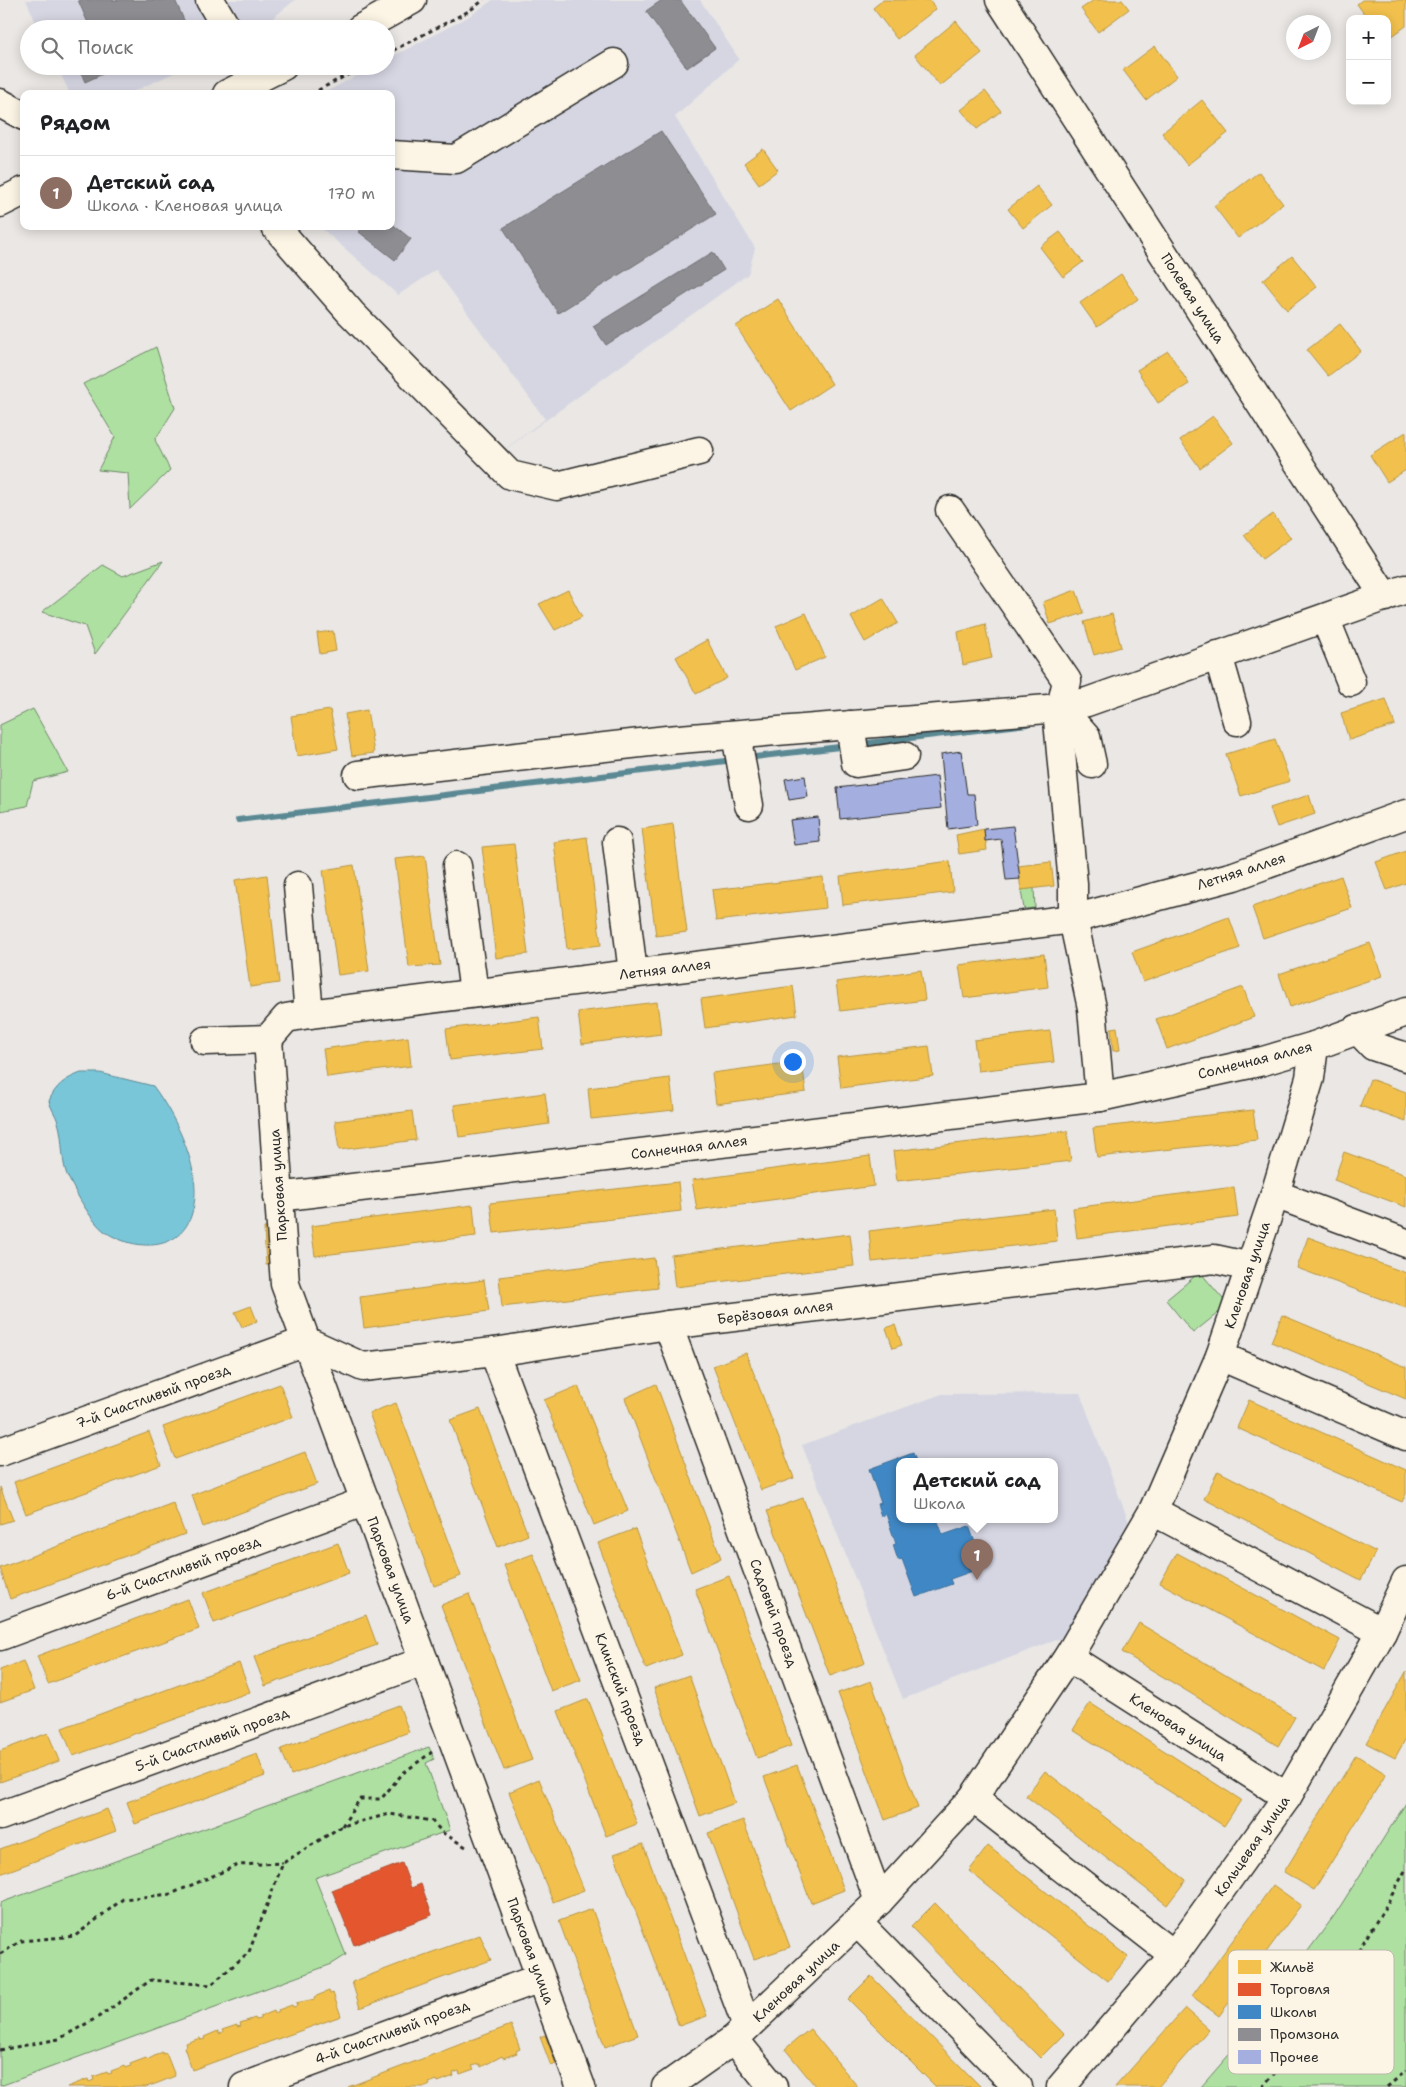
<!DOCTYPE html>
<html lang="ru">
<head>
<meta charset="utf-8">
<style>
	:root { --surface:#fff; --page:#f6f6f6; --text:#202124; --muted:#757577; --line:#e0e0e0; --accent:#b45309 }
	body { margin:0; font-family:"Shantell Sans",sans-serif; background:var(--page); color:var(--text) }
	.controls { position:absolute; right:15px; top:15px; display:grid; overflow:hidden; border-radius:10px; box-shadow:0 2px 12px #0003 }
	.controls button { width:45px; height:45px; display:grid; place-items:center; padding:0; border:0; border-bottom:1px solid var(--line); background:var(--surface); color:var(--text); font:25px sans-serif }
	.compass { position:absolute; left:1286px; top:15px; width:45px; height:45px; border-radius:50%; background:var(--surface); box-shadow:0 2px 12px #0003; rotate:222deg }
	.you { position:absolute; left:792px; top:1061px; width:18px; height:18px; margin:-12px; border:4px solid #fff; border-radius:50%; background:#1a73e8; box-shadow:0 0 0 8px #1a73e833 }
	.badge { display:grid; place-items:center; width:32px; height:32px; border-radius:50%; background:var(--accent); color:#fff; font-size:16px; font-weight:700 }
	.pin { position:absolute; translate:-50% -41px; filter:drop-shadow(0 1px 2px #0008) }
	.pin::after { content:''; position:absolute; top:26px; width:18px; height:15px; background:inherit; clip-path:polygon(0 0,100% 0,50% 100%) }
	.popup { position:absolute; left:896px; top:1458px; width:162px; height:65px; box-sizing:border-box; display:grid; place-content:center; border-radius:10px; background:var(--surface); filter:drop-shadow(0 1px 4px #0005); font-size:16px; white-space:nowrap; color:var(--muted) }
	.popup b { font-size:19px; color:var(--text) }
	.popup::after { content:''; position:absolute; left:50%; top:100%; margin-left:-10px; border:10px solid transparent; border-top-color:var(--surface) }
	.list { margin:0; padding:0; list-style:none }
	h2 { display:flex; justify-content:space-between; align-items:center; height:65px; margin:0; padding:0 20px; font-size:21px }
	h2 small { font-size:16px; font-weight:400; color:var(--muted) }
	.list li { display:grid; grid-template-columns:32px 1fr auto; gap:15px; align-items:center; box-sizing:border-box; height:75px; padding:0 20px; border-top:1px solid var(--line) }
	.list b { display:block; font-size:19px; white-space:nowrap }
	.list p { margin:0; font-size:16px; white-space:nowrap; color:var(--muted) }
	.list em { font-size:16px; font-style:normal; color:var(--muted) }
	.icon { flex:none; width:28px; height:28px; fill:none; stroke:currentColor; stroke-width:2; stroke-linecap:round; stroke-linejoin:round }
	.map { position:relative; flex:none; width:1406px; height:2087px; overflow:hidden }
	.search { position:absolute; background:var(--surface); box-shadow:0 2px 12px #0003; left:20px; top:20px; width:375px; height:55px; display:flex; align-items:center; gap:12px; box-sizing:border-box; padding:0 18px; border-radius:28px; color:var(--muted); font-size:19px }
	.panel { position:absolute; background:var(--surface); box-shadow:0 2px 12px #0003; left:20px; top:90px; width:375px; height:140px; border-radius:10px }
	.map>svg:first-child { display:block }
	.built { fill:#d5d6e2; fill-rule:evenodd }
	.green { fill:#aee1a1; stroke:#6c8666 }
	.water { fill:#7ac6d9; stroke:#5a8893 }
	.homes { fill:#f2c14e; stroke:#b69444 }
	.shops { fill:#e4572e; stroke:#ac4a2d }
	.schools { fill:#3f88c5; stroke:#396c97 }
	.industry { fill:#8d8d92; stroke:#707073 }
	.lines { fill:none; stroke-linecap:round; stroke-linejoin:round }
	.stream { stroke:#5a8893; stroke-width:6 }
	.building { fill:#a4afdf; stroke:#2b2b2b }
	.minor-casing { stroke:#2b2b2b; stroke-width:31 }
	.major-casing { stroke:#2b2b2b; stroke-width:31 }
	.path { stroke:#2b2b2b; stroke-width:3; stroke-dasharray:4 4; stroke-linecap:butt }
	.minor { stroke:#fcf5e5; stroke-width:28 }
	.major { stroke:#fcf5e5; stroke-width:28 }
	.labels { text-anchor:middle; stroke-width:5; stroke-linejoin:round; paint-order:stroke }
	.street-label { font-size:14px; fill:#2b2b2b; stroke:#fcf5e5 }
	.key { fill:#fcf5e5; stroke:#bdb8ad; stroke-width:1 }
	.key-label { font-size:14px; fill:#2b2b2b }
</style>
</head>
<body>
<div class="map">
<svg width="1406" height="2087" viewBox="0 0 1406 2087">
	<rect width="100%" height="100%" fill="#eae7e4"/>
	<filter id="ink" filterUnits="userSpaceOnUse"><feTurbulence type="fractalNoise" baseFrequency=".02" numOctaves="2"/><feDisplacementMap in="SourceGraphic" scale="10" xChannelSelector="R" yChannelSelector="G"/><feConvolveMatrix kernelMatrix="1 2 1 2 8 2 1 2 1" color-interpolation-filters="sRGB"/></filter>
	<g filter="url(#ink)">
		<g class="built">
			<polygon points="26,0 295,0 259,29 39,29"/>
			<polygon points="493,0 700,0 739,59 675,117 755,248 748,274 492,459 545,419 436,270 398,295 319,226 391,226 391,94 322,94 375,66 386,66 386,60 468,17"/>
			<polygon points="57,66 189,66 128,94 70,94"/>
			<path d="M1080,1393L1130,1525L1066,1636L903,1699L802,1445L942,1394ZM900,1461H1054V1519H900Z"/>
		</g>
		<g class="green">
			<polygon points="156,347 175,408 155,440 170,470 130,509 128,473 98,470 115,437 83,384"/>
			<polygon points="163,561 95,654 85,626 42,612 103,565 123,576"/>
			<polygon points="33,709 68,772 33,781 27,806 0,811 0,725"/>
			<polygon points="1034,888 1035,908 1024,909 1021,890"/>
			<polygon points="1200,1272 1228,1305 1193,1333 1166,1300"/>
			<polygon points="429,1747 434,1759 426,1763 450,1830 315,1878 346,1955 332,1964 0,2086 0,1903"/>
			<polygon points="1406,1803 1406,2087 1201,2087 1241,2041 1334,1916"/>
		</g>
		<path class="water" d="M81,1073H100L153,1086C176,1117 206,1176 191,1216C178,1254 131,1250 104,1231C92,1222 77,1195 70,1181C60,1165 64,1140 58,1122C56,1115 51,1109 49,1101C56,1085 65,1079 81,1073Z"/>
		<g class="homes">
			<polygon points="883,0 929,0 936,9 897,39 873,8"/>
			<polygon points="1094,0 1122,0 1129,9 1098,32 1081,9"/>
			<polygon points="1362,0 1406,0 1406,26 1387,40 1387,19 1368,19 1357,4"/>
			<polygon points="956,21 982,53 940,86 915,55"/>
			<polygon points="1155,46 1177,76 1146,100 1123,70"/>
			<polygon points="985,91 1001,111 977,129 961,110"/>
			<polygon points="1202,100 1228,133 1187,165 1162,133"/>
			<polygon points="763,149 778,170 759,184 744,163"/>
			<polygon points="1259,172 1283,204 1238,238 1214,206"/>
			<polygon points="1037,186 1052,205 1023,228 1008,209"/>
			<polygon points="1060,232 1083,262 1063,277 1040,247"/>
			<polygon points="1292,256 1317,287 1287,310 1263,280"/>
			<polygon points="1121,274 1138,299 1097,327 1080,303"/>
			<polygon points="778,299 832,384 791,411 736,326"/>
			<polygon points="1340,324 1361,351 1328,376 1307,350"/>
			<polygon points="1168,351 1189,384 1158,403 1137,370"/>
			<polygon points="1213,416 1233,443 1200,468 1180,440"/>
			<polygon points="1406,432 1406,470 1387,482 1370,455"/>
			<polygon points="1273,514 1291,538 1262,559 1244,535"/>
			<polygon points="568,590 582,617 555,630 539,604"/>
			<polygon points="1076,590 1084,613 1050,624 1043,602"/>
			<polygon points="883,598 898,623 865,642 851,617"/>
			<polygon points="806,613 825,657 795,670 776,626"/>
			<polygon points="1112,614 1121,647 1094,655 1084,622"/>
			<polygon points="985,624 992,658 963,665 958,632"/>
			<polygon points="333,631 336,651 320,654 317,633"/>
			<polygon points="707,640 727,678 696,694 676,657"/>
			<polygon points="1386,699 1395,725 1349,740 1341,713"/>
			<polygon points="330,710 338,749 297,756 291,716"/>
			<polygon points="367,710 374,753 352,756 345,714"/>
			<polygon points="1275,739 1290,781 1241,796 1226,754"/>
			<polygon points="1309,795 1315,814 1277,827 1270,808"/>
			<polygon points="673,824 687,932 656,936 642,829"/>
			<polygon points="984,829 987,850 959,854 956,835"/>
			<polygon points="587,837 601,945 567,949 554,842"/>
			<polygon points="514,844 528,954 496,958 482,847"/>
			<polygon points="1406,851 1406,883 1387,890 1376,862"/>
			<polygon points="425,856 440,965 409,967 395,859"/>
			<polygon points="950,861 953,892 843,905 840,876"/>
			<polygon points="1051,862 1054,886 1021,890 1018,866"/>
			<polygon points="354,865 369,971 338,975 323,870"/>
			<polygon points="267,875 279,983 250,987 235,880"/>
			<polygon points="1341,876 1352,908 1263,938 1252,907"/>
			<polygon points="823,877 826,908 716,921 712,890"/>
			<polygon points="1229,917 1240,948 1143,982 1132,952"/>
			<polygon points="1370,943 1382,976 1290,1007 1279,974"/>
			<polygon points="1044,954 1048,987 964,998 959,965"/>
			<polygon points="921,970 925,1000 840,1011 836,982"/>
			<polygon points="793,986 797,1015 705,1028 701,999"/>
			<polygon points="1243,987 1254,1017 1167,1049 1156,1019"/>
			<polygon points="657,1002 661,1034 582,1044 578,1012"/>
			<polygon points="539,1017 543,1049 450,1060 446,1029"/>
			<polygon points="1117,1027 1120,1050 1113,1051 1111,1028"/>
			<polygon points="1050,1031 1054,1062 978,1071 974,1040"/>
			<polygon points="408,1037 411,1066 327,1077 323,1049"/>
			<polygon points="929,1046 933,1076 841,1088 837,1057"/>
			<polygon points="802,1061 806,1092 716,1104 712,1073"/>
			<polygon points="670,1078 674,1110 591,1119 588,1088"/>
			<polygon points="1370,1079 1406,1092 1406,1122 1360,1106"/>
			<polygon points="545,1093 549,1124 459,1137 454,1105"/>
			<polygon points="1253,1110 1257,1140 1097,1157 1093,1128"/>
			<polygon points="412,1111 416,1140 339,1150 335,1121"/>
			<polygon points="1067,1131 1071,1161 897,1181 893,1151"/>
			<polygon points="1344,1152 1406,1175 1406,1207 1334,1180"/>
			<polygon points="870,1156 874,1186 697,1210 692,1180"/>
			<polygon points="678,1182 681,1211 494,1233 490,1203"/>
			<polygon points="1234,1187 1238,1217 1077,1238 1073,1208"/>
			<polygon points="473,1205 476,1236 315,1256 311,1226"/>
			<polygon points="1054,1209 1057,1241 872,1262 869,1231"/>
			<polygon points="270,1227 272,1265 266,1265 264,1228"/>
			<polygon points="850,1234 854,1266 675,1287 671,1255"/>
			<polygon points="1308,1237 1406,1273 1406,1308 1297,1268"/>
			<polygon points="654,1258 658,1288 502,1307 499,1277"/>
			<polygon points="484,1280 489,1311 364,1328 360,1297"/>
			<polygon points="251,1306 257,1321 242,1327 235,1312"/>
			<polygon points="1282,1315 1406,1367 1406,1399 1271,1342"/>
			<polygon points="895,1325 902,1345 893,1348 886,1328"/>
			<polygon points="746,1353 794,1478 761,1490 713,1366"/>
			<polygon points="280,1384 293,1417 175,1459 163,1427"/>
			<polygon points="656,1384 721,1558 691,1572 625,1398"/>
			<polygon points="578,1386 628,1511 594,1525 544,1400"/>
			<polygon points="1249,1400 1406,1470 1406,1494 1402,1502 1237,1428"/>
			<polygon points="396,1403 461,1576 434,1586 369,1413"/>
			<polygon points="480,1409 528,1535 498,1547 450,1420"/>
			<polygon points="149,1432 161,1465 26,1514 14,1482"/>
			<polygon points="305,1452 317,1484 203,1527 192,1495"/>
			<polygon points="1218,1471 1376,1552 1361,1580 1204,1499"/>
			<polygon points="0,1487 13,1520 0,1524"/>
			<polygon points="803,1498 865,1663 830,1676 767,1511"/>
			<polygon points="173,1503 185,1534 10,1599 0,1568"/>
			<polygon points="635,1529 682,1655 646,1669 598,1543"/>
			<polygon points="338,1543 349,1573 214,1623 203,1593"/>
			<polygon points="1177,1553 1340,1640 1324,1671 1160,1583"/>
			<polygon points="533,1554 581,1680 551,1691 504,1565"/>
			<polygon points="729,1576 791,1746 757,1758 695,1589"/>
			<polygon points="469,1594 532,1760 504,1770 441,1605"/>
			<polygon points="188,1599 199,1629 48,1684 37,1656"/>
			<polygon points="366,1615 377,1645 265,1686 254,1657"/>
			<polygon points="1139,1623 1295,1717 1278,1746 1122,1652"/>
			<polygon points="23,1661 34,1690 0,1702 0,1670"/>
			<polygon points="239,1663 250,1692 73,1756 62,1728"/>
			<polygon points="1406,1672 1406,1738 1395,1758 1366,1743"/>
			<polygon points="689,1675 735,1803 700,1816 654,1688"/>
			<polygon points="871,1681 918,1808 885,1820 838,1693"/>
			<polygon points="588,1699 637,1824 606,1836 558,1711"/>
			<polygon points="1090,1703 1241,1800 1224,1826 1073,1730"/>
			<polygon points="399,1705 409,1732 291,1775 281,1749"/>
			<polygon points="48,1733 59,1761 0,1782 0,1751"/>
			<polygon points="257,1754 265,1776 135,1824 127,1802"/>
			<polygon points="1356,1755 1386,1774 1314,1890 1284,1872"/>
			<polygon points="797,1765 844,1890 811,1903 764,1777"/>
			<polygon points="1045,1771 1186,1880 1167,1905 1026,1796"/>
			<polygon points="539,1779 584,1890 553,1902 509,1792"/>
			<polygon points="107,1809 116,1831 0,1874 0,1849"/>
			<polygon points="743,1820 790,1947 754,1959 708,1833"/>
			<polygon points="643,1844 707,2016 679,2026 614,1854"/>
			<polygon points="988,1846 1128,1957 1108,1981 969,1871"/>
			<polygon points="1273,1885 1301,1905 1219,2016 1192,1996"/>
			<polygon points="935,1903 1064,2034 1040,2058 911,1927"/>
			<polygon points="592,1909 638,2035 605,2047 559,1921"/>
			<polygon points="480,1935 491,1960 360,2008 352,1982 415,1958 416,1960 416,1958"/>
			<polygon points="871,1976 981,2087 936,2087 848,1999"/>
			<polygon points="329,1991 330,1994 333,1993 341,2016 192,2070 184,2047 187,2046 186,2043 200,2038 201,2040 205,2039 204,2037 218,2031 219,2034 223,2032 222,2030 237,2025 237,2027 241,2026 240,2023 255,2018 256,2020 260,2019 260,2017 274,2011 275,2014 279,2012 278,2010 292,2005 293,2007 297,2006 296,2003 315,1999 314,1997"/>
			<polygon points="1185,2008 1209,2029 1158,2087 1115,2087"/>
			<polygon points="511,2025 520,2049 516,2051 517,2053 503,2058 502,2056 481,2067 480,2064 472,2066 474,2069 460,2074 459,2071 453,2073 454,2076 438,2082 437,2080 429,2083 430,2085 426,2087 348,2087"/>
			<polygon points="810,2029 858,2087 816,2087 785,2049"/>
			<polygon points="545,2035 556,2064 551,2066 540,2037"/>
			<polygon points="162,2052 163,2054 166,2053 175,2076 158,2083 146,2087 67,2087 88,2079 89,2082 94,2080 93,2077 107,2072 108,2074 112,2073 111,2071 125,2066 126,2068 131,2066 130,2064 146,2058 147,2060"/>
		</g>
		<polygon class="shops" points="402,1863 411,1888 421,1884 432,1915 354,1945 332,1890"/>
		<polygon class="schools" points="913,1453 916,1461 900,1461 900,1519 937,1519 943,1535 969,1526 984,1567 950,1579 952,1584 916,1597 902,1559 898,1560 893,1545 896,1544 886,1514 881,1516 877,1504 881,1503 869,1469"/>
		<g class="industry">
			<polygon points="78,0 175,0 188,29 77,29 88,23"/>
			<polygon points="662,0 680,0 715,48 687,68 646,11"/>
			<polygon points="78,66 120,66 85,82"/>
			<polygon points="661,131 716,214 558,313 503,228"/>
			<polygon points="391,223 411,239 395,260 359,232 363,226 391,226"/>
			<polygon points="713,252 724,270 606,345 593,326"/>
		</g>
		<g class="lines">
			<g class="stream">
				<polyline points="860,744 1027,724"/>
				<polyline points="746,758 848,746"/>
				<polyline points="238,820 734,760"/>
			</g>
		</g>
		<g class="building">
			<polygon points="961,751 967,794 974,794 977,825 948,829 941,754"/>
			<polygon points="805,776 808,797 789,800 785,779"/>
			<polygon points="937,776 941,808 840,819 837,788"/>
			<polygon points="818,817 820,842 794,845 790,820"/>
			<polygon points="1013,826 1020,879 1006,880 1001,839 985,841 984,829"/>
		</g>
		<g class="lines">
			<g class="minor-casing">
				<g id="minor">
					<polyline points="210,0 227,29"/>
					<polyline points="1000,0 1385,597"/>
					<polyline points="0,103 24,116"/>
					<polyline points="391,155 456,159 614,63"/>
					<polyline points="275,226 351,313 510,475 557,486 699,451"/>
					<polyline points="950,510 1067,681 1058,720 1073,884 1073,919 1092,1008 1100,1097"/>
					<polyline points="1325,618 1351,682"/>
					<polyline points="1218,655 1237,721"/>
					<polyline points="1060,708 1086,737 1092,764"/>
					<polyline points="850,725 856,763 904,756"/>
					<polyline points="736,735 749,805"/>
					<polyline points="358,775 667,740 1060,708 1087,702 1406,589"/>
					<polyline points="617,842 633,973"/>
					<polyline points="457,866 474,993"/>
					<polyline points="298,886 309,1014"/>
					<polyline points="1357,1029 1373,1046 1406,1057"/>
					<polyline points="268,1039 286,1018 309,1014 1073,919 1234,876 1406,814"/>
					<polyline points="268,1039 285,1284 581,2087"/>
					<polyline points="205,1041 268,1039"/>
					<polyline points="1275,1194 1406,1243"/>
					<polyline points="278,1197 1100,1097 1263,1061 1314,1046 1406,1012"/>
					<polyline points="668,1325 879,1901"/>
					<polyline points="494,1352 747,2026"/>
					<polyline points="1220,1356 1406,1436"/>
					<polyline points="0,1452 306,1341 363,1367 494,1352 668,1325 1214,1259 1251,1267"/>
					<polyline points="1153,1511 1382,1632"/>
					<polyline points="0,1636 366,1501"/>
					<polyline points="1068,1657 1287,1797"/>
					<polyline points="973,1798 1174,1955"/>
					<polyline points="0,1816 424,1661"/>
					<polyline points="858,1923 1018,2087"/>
					<polyline points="734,2039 773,2087"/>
					<polyline points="244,2087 540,1978"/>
					<polyline points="666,2087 734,2039 879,1901 973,1798 1068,1657 1153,1511 1220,1356 1275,1194 1310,1078 1314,1046"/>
					<polyline points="1061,2087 1174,1955 1287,1797 1382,1632 1406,1581"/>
				</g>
			</g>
			<g class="major-casing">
				<g id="major">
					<polyline points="360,29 412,0"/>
					<polyline points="227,94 283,66"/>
					<polyline points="0,203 24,191"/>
				</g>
			</g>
			<g class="path">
				<polyline points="386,54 469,11 484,0"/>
				<polyline points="311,94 364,66"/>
				<polyline points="342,1826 360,1799 381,1799 403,1773 432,1752"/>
				<polyline points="0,1954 21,1941 75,1936 123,1899 171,1894 238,1865 283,1863"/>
				<polyline points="0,2050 59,2039 100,2016 151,1980 211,1985 249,1952 283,1863 342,1826 390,1814 432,1821 443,1833 466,1847"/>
				<polyline points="1262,2087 1300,2045 1387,1904 1406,1869"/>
				<polyline points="1387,2087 1406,2071"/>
			</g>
			<use href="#minor" class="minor"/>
			<use href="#major" class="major"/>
		</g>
	</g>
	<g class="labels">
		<g class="street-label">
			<text transform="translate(1193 298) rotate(57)" y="5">Полевая улица</text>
			<text transform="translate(1241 871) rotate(-18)" y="5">Летняя аллея</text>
			<text transform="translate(665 969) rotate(-7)" y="5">Летняя аллея</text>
			<text transform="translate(1255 1060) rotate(-14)" y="5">Солнечная аллея</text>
			<text transform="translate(689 1147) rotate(-7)" y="5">Солнечная аллея</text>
			<text transform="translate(278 1185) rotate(-94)" y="5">Парковая улица</text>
			<text transform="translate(1247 1275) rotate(-71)" y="5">Кленовая улица</text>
			<text transform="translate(775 1312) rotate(-7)" y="5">Берёзовая аллея</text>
			<text transform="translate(153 1396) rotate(-20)" y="5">7-й Счастливый проезд</text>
			<text transform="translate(183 1568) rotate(-20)" y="5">6-й Счастливый проезд</text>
			<text transform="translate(391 1570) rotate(70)" y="5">Парковая улица</text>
			<text transform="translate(774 1613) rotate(70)" y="5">Садовый проезд</text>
			<text transform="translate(621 1689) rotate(69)" y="5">Клинский проезд</text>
			<text transform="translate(1178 1727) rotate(33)" y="5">Кленовая улица</text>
			<text transform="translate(212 1739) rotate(-20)" y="5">5-й Счастливый проезд</text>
			<text transform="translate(1252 1846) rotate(-55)" y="5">Кольцевая улица</text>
			<text transform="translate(531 1951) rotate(70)" y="5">Парковая улица</text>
			<text transform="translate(796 1981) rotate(-43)" y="5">Кленовая улица</text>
			<text transform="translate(392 2032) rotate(-20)" y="5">4-й Счастливый проезд</text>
		</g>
	</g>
	<rect x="1228" y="1950" width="166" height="124" rx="8" class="key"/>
	<rect x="1238" y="1960" width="23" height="14" fill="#f2c14e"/>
	<rect x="1238" y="1983" width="23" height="13" fill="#e4572e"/>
	<rect x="1238" y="2005" width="23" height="14" fill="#3f88c5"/>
	<rect x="1238" y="2028" width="23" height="13" fill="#8d8d92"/>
	<rect x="1238" y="2050" width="23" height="14" fill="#a4afdf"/>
	<g class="key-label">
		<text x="1270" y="1972">Жильё</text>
		<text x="1270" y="1994">Торговля</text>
		<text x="1270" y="2017">Школы</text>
		<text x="1270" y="2039">Промзона</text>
		<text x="1270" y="2062">Прочее</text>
	</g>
</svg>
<div class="controls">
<button>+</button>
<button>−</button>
</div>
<svg class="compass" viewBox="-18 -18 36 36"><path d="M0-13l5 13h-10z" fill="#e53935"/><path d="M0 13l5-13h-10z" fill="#757577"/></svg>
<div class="you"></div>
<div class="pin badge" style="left:977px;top:1580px;background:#8d6e63">1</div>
<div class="popup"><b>Детский сад</b>Школа</div>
<div class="search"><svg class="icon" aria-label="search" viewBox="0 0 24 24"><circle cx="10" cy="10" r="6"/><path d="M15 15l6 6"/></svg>Поиск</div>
<section class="panel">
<h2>Рядом<small></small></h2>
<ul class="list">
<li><span class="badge" style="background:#8d6e63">1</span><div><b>Детский сад</b><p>Школа · Кленовая улица</p></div><em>170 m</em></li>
</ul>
</section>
</div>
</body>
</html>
